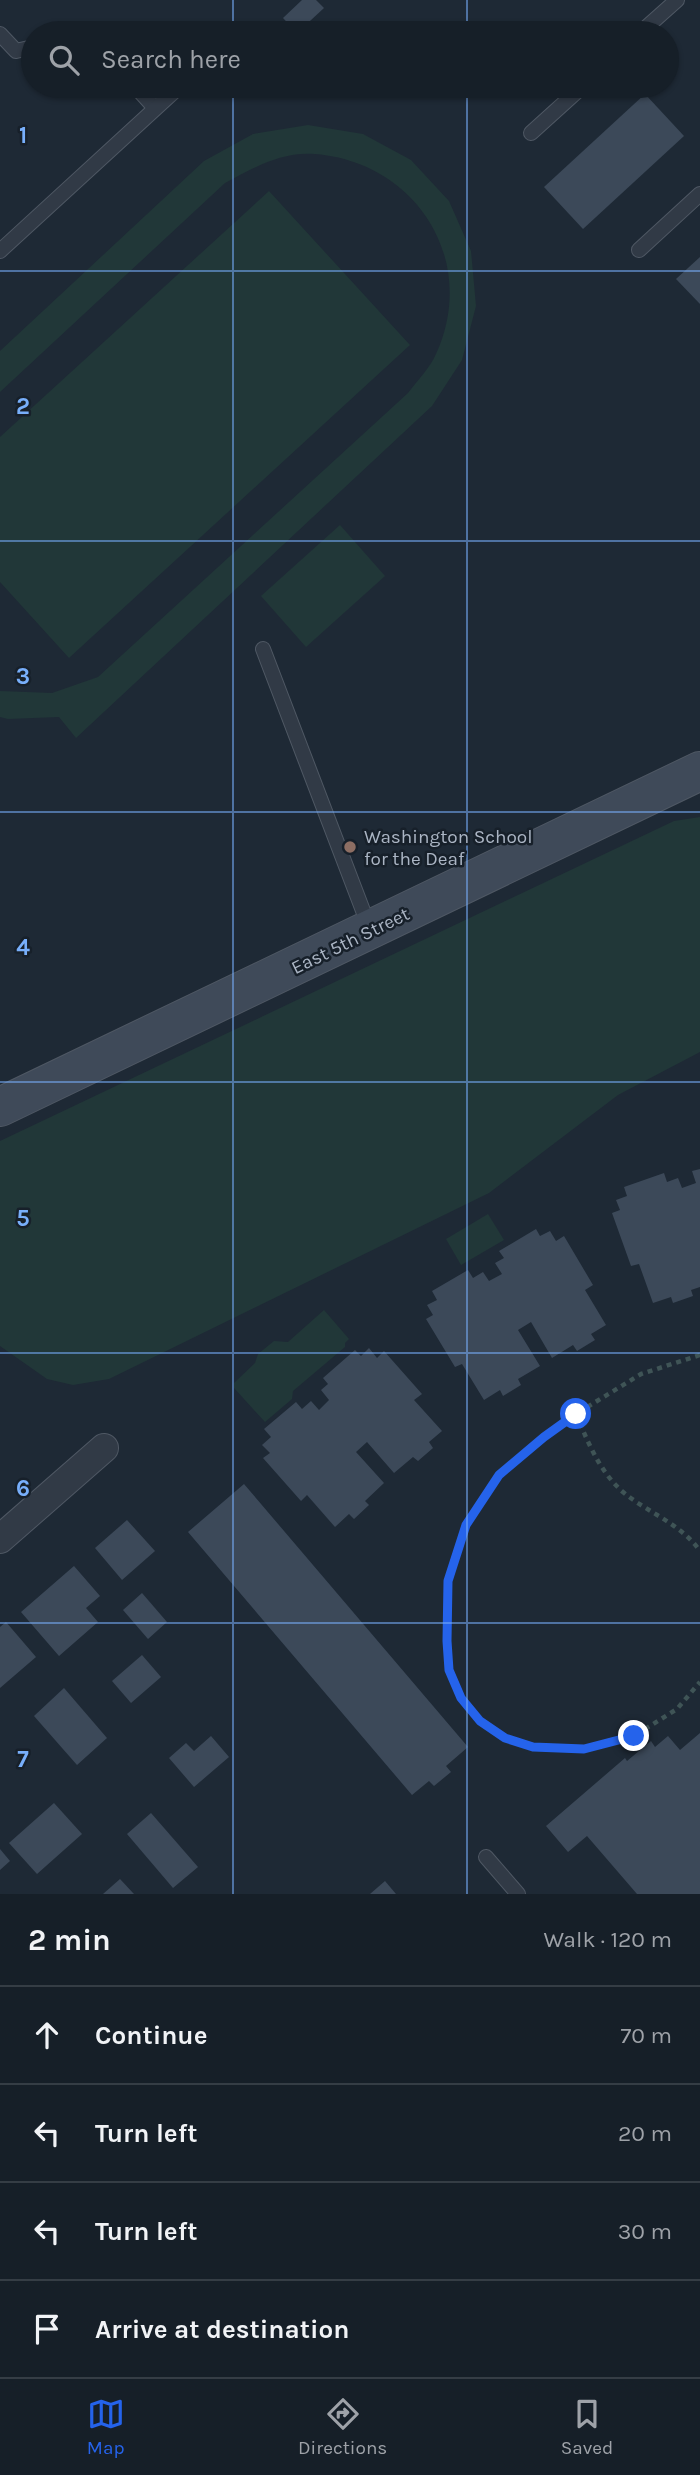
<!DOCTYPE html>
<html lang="en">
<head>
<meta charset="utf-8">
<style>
	:root { --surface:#161f28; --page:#1f2730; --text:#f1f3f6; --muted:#9ea2a8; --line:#353d45; --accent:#2563eb }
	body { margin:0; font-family:Karla,sans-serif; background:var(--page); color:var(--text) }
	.stop { position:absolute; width:21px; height:21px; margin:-16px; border:5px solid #2563eb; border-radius:50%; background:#fff }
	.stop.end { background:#2563eb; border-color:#fff; box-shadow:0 2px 7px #0008 }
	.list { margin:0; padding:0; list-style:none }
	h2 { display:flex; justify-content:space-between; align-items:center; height:91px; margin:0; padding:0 28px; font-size:30px }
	h2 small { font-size:23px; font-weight:400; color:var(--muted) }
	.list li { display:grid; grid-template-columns:46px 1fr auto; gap:21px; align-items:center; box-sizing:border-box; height:98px; padding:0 28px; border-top:2px solid var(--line) }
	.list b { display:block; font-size:26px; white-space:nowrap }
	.list em { font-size:23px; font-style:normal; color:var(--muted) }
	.icon { flex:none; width:38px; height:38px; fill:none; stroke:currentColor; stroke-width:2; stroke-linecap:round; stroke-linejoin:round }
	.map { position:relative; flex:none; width:700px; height:1894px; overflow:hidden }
	.search { position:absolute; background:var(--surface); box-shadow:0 2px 5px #0004; left:21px; right:21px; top:21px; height:77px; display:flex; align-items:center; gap:18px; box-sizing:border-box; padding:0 24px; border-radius:38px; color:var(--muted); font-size:26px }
	.sheet { height:483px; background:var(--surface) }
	nav { display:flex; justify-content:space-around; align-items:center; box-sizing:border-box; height:98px; border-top:2px solid var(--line); background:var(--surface); font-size:19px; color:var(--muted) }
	nav a { display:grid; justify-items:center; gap:4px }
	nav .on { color:var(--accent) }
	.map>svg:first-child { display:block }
	.green { fill:#213738 }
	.building { fill:#3c4959 }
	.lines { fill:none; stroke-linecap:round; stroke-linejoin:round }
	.lane-casing { stroke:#4f5864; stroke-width:16 }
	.street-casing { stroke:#4f5864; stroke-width:30 }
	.secondary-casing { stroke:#4f5864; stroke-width:40 }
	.path { stroke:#3f5456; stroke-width:4.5; stroke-dasharray:5 5; stroke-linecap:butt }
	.lane { stroke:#313a46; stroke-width:14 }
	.street { stroke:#313a46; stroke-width:28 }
	.secondary { stroke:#3f4a59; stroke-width:38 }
	.route { stroke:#2563eb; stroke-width:9 }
	.grid { fill:none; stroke:#78affb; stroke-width:2; stroke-opacity:0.55 }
	.education-dot { fill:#8d6e63; stroke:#17202a; stroke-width:2.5 }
	.labels { text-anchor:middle; stroke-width:5; stroke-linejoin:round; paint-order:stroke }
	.poi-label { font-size:19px; fill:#abb5c4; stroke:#17202a; text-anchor:start }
	.street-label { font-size:19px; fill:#abb5c4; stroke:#17202a }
	.grid-label { font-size:23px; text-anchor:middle; font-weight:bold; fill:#78affb; stroke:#17202a; stroke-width:5; stroke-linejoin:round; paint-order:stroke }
</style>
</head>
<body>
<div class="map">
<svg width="700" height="1894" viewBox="0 0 700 1894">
	<rect width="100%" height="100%" fill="#1e2935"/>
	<g class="green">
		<path d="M308,125L363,134L411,160L449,201L471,251L476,306L462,360L432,406L76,738L59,717L8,719L0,717V691L52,693L98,677L408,393C417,381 430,368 436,354C479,260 416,162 315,154C282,151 253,168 225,183L0,392V351L204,161L253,134Z"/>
		<polygon points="269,191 410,345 69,658 0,582 0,437"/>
		<polygon points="340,525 385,576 306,647 261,596"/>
		<polygon points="700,817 700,1052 618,1095 489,1193 109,1379 73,1385 47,1379 0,1346 0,1141 674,821"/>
		<polygon points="488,1214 504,1240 461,1265 446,1239"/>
		<polygon points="324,1310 349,1339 345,1343 345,1347 293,1391 292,1399 265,1422 234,1388 234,1383 255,1363 258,1354 274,1341 288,1342"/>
	</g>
	<g class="building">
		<polygon points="302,0 316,0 324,8 297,33 283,18"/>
		<polygon points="645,94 684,136 583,229 544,187"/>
		<polygon points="700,257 700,304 676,279"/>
		<polygon points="700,1169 700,1287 691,1290 693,1296 673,1303 671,1297 653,1303 639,1264 631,1266 612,1213 620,1210 616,1200 627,1196 624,1187 664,1173 667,1182 678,1178 682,1188 696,1183 692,1171"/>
		<polygon points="536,1229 540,1236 550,1231 556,1241 564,1236 593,1285 585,1290 606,1325 591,1334 595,1340 577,1351 573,1345 552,1358 531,1322 518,1330 540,1366 518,1379 521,1385 503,1396 500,1390 484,1400 462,1364 455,1367 426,1319 433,1315 427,1305 437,1300 432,1291 468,1270 473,1278 483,1272 489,1281 502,1274 495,1263 504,1258 499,1251"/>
		<polygon points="369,1348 377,1358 384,1351 422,1394 414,1400 442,1431 429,1442 433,1448 418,1461 413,1457 394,1473 367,1442 356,1452 384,1483 365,1501 369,1505 354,1519 349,1514 335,1527 307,1495 301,1501 263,1458 270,1453 262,1445 271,1437 264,1429 296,1402 302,1409 311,1401 319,1410 329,1400 321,1390 328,1384 323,1378 355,1350 361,1356"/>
		<polygon points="244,1484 468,1747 446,1766 451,1772 434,1786 429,1781 412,1795 188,1532"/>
		<polygon points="127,1520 155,1551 122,1580 95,1548"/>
		<polygon points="74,1566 100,1596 86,1608 98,1622 59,1656 21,1612"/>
		<polygon points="142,1593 167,1622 148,1639 123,1610"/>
		<polygon points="6,1622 36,1657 0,1688 0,1627"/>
		<polygon points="142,1655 161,1677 131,1703 112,1681"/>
		<polygon points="64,1688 107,1738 77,1765 34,1716"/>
		<polygon points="700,1733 700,1894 637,1894 587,1836 568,1852 546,1826 625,1758 627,1761 651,1741 655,1747 668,1736 680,1750"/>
		<polygon points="211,1736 229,1757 194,1787 169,1758 186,1743 194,1751"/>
		<polygon points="54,1803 82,1834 37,1874 9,1843"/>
		<polygon points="151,1813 198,1867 173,1888 127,1834"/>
		<polygon points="0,1849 10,1861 0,1870"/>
		<polygon points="120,1879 134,1894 103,1894"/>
		<polygon points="385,1881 396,1894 370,1894"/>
	</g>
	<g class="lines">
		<g class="lane-casing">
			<g id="lane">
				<polyline points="640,33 677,0"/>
				<polyline points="0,34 16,51 33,47"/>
				<polyline points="135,86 155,108"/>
				<polyline points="531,133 583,86"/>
				<polyline points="639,250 700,194"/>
				<polyline points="0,251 180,86"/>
				<polyline points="263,649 370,929"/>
				<polyline points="486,1857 518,1894"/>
			</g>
		</g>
		<g class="street-casing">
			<polyline id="street" points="0,1539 104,1448"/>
		</g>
		<g class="secondary-casing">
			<polyline id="secondary" points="0,1107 700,771"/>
		</g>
		<g class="path">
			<polyline points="700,1355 641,1374 576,1414 544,1437 499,1475 466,1525 448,1581 447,1641 449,1670 461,1698 480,1721 505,1738 533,1747 584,1749 634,1736 677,1709 700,1682"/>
			<path d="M576,1414C588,1442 599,1471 623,1492C648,1513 680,1523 700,1551"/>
		</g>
		<use href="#lane" class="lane"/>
		<use href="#street" class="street"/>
		<use href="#secondary" class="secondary"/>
	</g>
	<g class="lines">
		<polyline class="route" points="576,1414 544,1437 499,1475 466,1525 448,1581 447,1641 449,1670 461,1698 480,1721 505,1738 533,1747 584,1749 634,1736"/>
	</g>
	<path class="grid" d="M233,0V33M467,0V33M233,86V1894M467,86V1894M0,271H700M0,541H700M0,812H700M0,1082H700M0,1353H700M0,1623H700"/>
	<circle class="education-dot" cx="350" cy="847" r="7"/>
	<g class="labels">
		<g class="poi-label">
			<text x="364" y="843">Washington School<tspan x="364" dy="22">for the Deaf</tspan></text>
		</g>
		<g class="street-label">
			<text transform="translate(350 940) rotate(-26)" y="7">East 5th Street</text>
		</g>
	</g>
	<g class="grid-label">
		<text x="23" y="143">1</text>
		<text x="23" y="414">2</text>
		<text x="23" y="684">3</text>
		<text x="23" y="955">4</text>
		<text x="23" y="1226">5</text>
		<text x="23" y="1496">6</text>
		<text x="23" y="1767">7</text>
	</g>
</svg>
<div class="stop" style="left:576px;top:1414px"></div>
<div class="stop end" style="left:634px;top:1736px"></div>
<div class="search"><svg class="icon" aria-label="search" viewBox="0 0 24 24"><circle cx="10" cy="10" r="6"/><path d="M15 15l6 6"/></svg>Search here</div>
</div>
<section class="sheet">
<h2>2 min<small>Walk · 120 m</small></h2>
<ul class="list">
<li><svg class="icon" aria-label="ahead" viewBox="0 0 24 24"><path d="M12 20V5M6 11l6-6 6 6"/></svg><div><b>Continue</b></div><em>70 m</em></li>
<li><svg class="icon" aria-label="left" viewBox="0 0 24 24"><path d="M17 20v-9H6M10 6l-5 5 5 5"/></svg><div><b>Turn left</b></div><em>20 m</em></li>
<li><svg class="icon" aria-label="left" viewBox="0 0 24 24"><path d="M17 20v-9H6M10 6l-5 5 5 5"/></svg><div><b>Turn left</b></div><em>30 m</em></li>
<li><svg class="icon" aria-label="arrive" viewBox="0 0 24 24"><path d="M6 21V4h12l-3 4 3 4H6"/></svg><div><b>Arrive at destination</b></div></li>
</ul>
</section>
<nav>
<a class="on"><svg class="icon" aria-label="map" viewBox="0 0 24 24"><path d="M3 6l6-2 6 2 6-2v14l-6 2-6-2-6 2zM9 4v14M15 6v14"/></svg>Map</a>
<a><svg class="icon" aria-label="directions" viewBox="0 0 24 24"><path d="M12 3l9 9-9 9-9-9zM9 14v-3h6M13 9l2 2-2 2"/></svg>Directions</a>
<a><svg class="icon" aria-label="saved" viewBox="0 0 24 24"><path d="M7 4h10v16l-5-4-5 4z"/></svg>Saved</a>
</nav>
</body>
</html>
